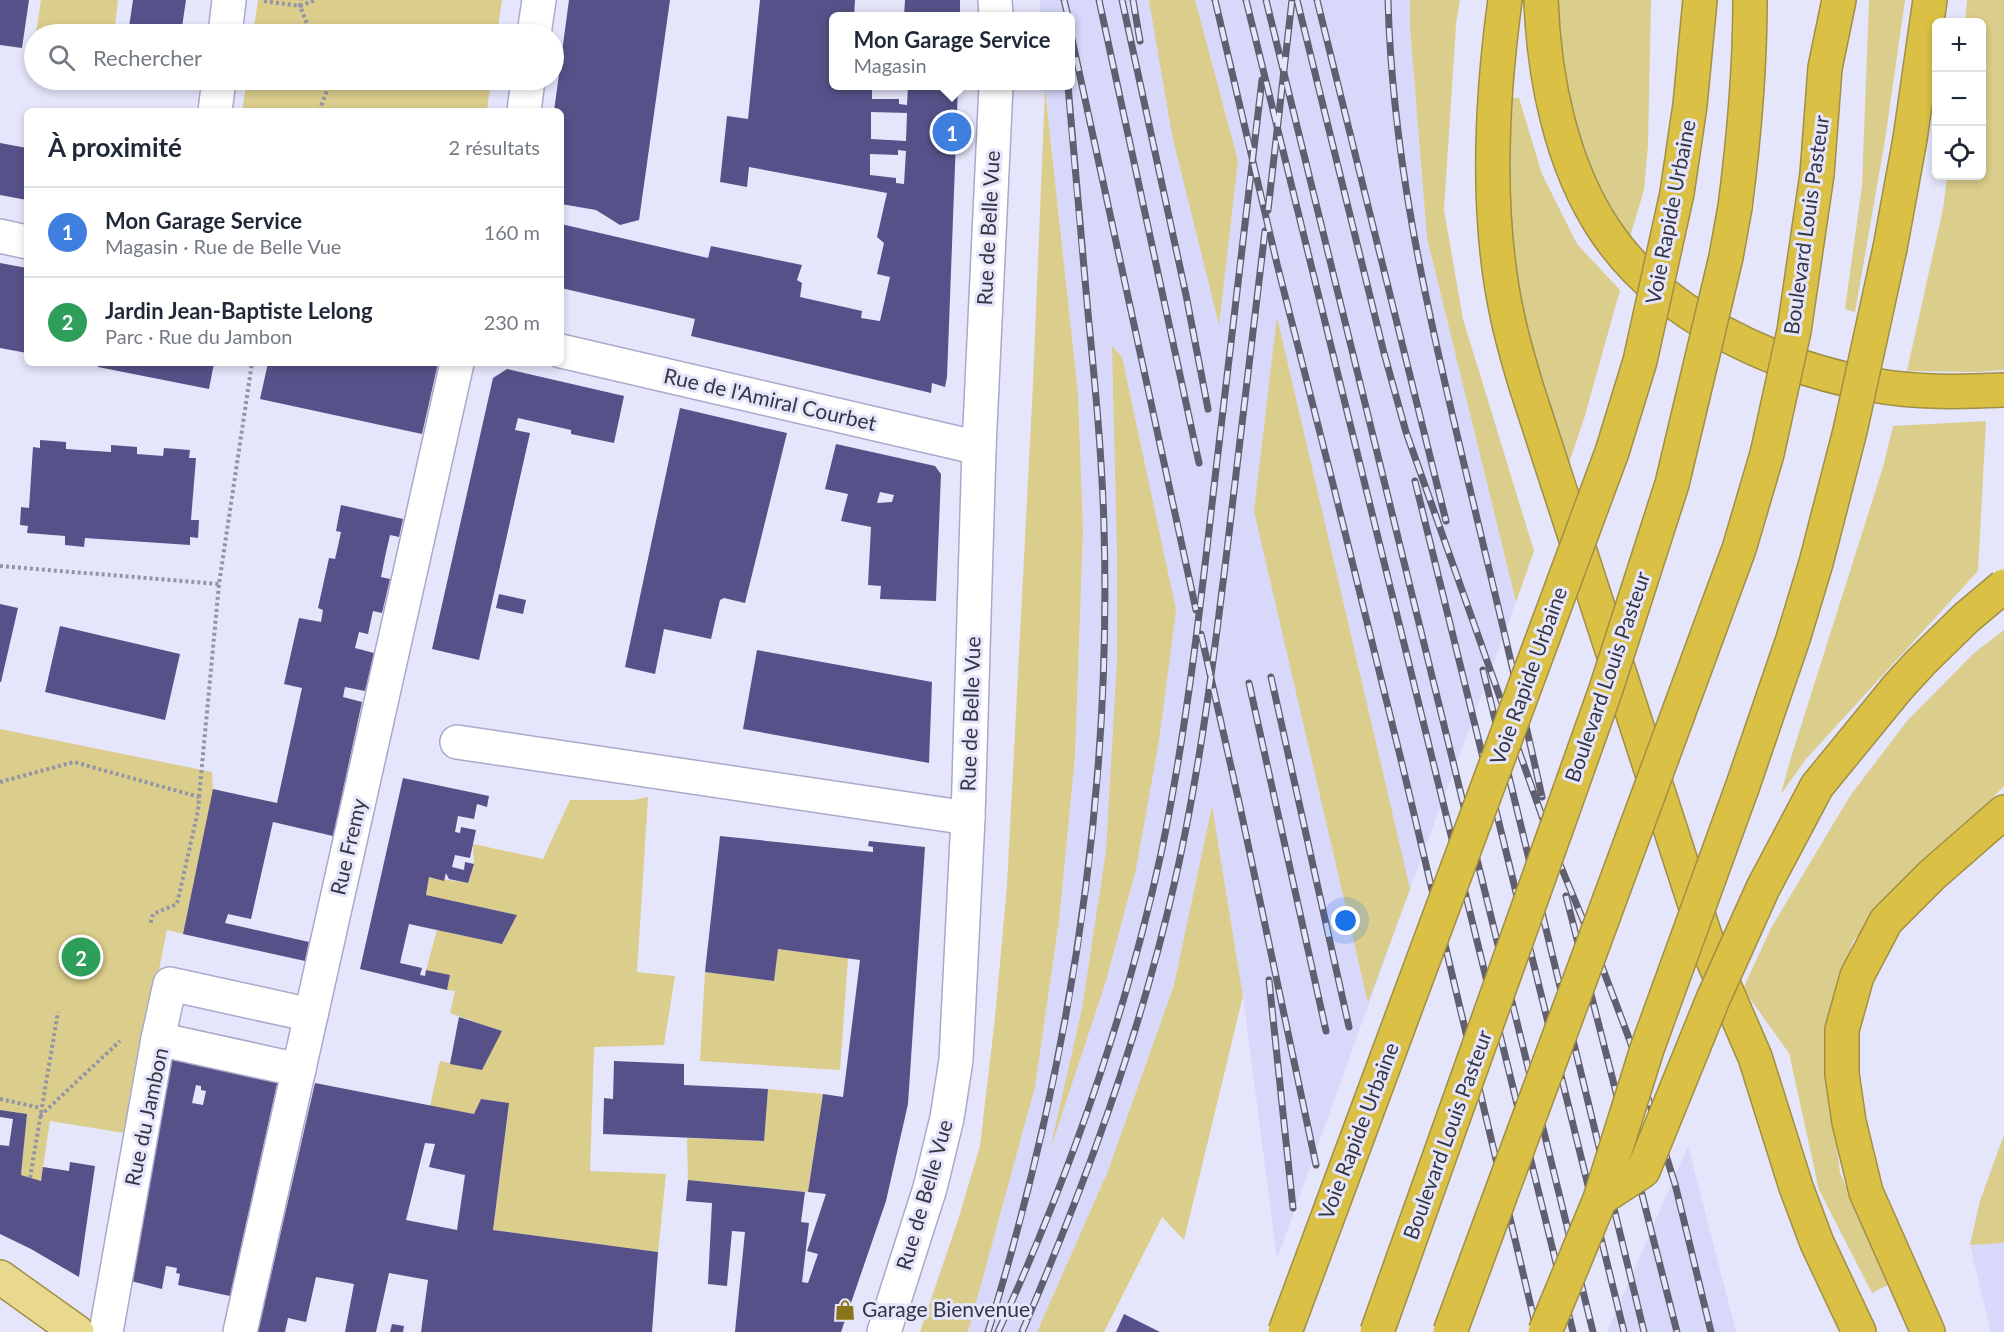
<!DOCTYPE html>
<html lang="fr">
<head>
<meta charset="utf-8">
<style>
	:root { --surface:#fff; --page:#f6f6f7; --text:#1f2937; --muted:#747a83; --line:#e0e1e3; --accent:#0f766e }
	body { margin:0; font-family:Lato,sans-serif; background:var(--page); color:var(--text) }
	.controls { position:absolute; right:18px; top:18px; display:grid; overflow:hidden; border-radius:9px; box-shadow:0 3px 9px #0003 }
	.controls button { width:54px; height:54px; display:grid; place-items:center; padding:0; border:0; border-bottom:2px solid var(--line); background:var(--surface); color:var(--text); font:30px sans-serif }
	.you { position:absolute; left:1346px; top:921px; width:21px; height:21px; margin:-15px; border:4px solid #fff; border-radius:50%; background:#1a73e8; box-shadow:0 0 0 9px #1a73e833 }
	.badge { display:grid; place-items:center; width:39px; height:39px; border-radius:50%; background:var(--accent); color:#fff; font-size:20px; font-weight:700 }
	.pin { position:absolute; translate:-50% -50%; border:3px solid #fff; box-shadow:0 2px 6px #0006 }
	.popup { position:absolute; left:829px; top:12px; width:246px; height:78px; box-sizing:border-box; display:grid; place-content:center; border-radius:9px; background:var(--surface); filter:drop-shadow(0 2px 4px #0005); font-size:20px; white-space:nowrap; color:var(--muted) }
	.popup b { font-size:22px; color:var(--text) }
	.popup::after { content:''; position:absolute; left:50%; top:100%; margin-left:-12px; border:12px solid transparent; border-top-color:var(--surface) }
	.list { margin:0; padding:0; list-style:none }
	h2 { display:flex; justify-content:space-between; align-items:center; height:78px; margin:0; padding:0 24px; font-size:26px }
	h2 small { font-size:20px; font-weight:400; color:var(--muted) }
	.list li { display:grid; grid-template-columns:39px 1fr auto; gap:18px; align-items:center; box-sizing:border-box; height:90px; padding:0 24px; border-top:2px solid var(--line) }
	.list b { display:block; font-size:22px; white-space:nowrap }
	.list p { margin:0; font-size:20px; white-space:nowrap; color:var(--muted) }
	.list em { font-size:20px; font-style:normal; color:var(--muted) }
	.icon { flex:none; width:33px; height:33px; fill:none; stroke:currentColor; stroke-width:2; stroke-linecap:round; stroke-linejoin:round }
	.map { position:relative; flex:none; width:2004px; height:1332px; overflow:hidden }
	.search { position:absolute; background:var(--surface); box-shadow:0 3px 9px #0003; left:24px; top:24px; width:540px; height:66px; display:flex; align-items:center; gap:15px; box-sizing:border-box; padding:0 21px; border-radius:33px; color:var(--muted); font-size:22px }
	.panel { position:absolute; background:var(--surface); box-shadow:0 3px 9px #0003; left:24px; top:108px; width:540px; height:258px; border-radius:9px }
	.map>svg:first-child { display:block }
	.built { fill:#d8d8fb }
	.green { fill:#dbcd8c }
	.building { fill:#565289; fill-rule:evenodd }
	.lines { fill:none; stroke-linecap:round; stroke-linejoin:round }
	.minor-casing { stroke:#a9a9cb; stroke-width:36 }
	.major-casing { stroke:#a08f44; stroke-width:36 }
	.highway-casing { stroke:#a08f44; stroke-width:36 }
	.path { stroke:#9494a7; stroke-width:4; stroke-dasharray:3 3; stroke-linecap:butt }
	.minor { stroke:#fff; stroke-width:33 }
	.major { stroke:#e9d98f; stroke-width:33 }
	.highway { stroke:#dac044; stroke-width:33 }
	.rail-casing { stroke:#5f5f6f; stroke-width:7 }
	.rail { stroke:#e5e5fb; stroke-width:4.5; stroke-dasharray:14; stroke-linecap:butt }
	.highway-bridge-casing { stroke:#a08f44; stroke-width:36; stroke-linecap:butt }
	.highway-bridge { stroke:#dac044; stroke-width:33 }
	.labels { text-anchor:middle; stroke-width:6; stroke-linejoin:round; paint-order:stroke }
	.street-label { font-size:21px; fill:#353543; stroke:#e5e5fb }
	.poi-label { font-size:21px; fill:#353543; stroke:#e5e5fb; text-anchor:start }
</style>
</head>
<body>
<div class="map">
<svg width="2004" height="1332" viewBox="0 0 2004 1332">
	<rect width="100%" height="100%" fill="#e5e5fb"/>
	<g class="built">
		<polygon points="1040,0 1410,0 1410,27 1427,238 1516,602 1410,889 1277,1259 1243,996 1212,808 1174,985 1108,1171 1037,1332 968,1332 1035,1087 1059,921 1075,757 1083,530 1078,393 1045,86 1070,86 1070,16 1041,16"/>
		<polygon points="2004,1135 2004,1332 1991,1332 1970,1245 1980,1201"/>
		<polygon points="1688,1146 1736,1332 1607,1332"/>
	</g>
	<g class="green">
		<polygon points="41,0 118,0 114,34 36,34"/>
		<polygon points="258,0 502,0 497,34 253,34"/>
		<polygon points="1149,0 1195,0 1238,161 1219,325 1172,135"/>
		<polygon points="1410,0 1460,0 1456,24 1444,210 1463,319 1534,551 1516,602 1427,238 1410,27"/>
		<polygon points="1558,0 1651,0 1648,145 1644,190 1630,237 1591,174 1573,127 1561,73"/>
		<polygon points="1869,0 1905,0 1885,140 1855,312 1845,309 1862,186"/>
		<polygon points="1967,0 2004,0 2004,370 1978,372 1907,371 1943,209 1947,176 1982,176 1982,22 1965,22"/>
		<polygon points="247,80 491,80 487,111 242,111"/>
		<polygon points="1045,89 1078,393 1083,530 1075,757 1059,921 1035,1087 968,1332 920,1332 958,1220 980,1146 995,1018 1007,886 1033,384"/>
		<polygon points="1510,98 1519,98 1542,174 1577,244 1620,290 1584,419 1569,463 1532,362 1518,293 1507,178"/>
		<polygon points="1277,317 1410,889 1368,1003 1254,511"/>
		<polygon points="1112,346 1122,357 1176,610 1159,741 1136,869 1106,981 1050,1150 1082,1009 1106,851 1117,661 1117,553"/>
		<polygon points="1986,421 1978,571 1806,759 1781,794 1789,764 1883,467 1893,426"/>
		<polygon points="2004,630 2004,786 1853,941 1824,1036 1840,1173 1890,1284 1872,1293 1819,1190 1789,1053 1743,989 1771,928 1850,796 1907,721 1974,653"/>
		<polygon points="0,729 212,772 213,792 183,934 167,930 147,1029 130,1134 50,1121 41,1181 21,1175 27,1114 0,1110"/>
		<polygon points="648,797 637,972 675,976 664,1045 594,1047 590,1171 666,1174 658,1252 493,1230 509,1103 481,1099 474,1114 430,1106 440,1061 482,1070 501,1031 450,1013 455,991 447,990 450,975 426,970 437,930 502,944 517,915 426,895 429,877 468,883 474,864 473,844 543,859 570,800 633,800"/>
		<polygon points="1212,806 1243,996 1184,1240 1162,1217 1104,1332 1037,1332 1108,1171 1174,985"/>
		<polygon points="778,949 848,958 840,1070 700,1061 705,972 773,981"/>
		<polygon points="768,1089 823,1094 808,1192 688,1180 687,1138 763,1141"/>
		<polygon points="2004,1135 2004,1243 1970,1245 1980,1201"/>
	</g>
	<g class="building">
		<polygon points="0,0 29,0 22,48 0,45"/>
		<polygon points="133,0 186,0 181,34 128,34"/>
		<polygon points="569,0 670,0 639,220 620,225 596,210 561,204 561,111 554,111"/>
		<path d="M760,0H855L854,16H834V86H872V99H899V104L907,105L908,86H958L947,377L945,387L932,383L931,393L691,336L695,319L561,288V224L708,258L711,246L802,265L797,280L802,283L800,297L862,311L861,318L880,321L890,277L877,274L884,243L877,237L887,193L749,167L747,187L720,182L727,116L748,119ZM871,112L907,113L906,141L871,139ZM898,150L906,151L904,184L896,183V178L870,175V154L898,155Z"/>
		<polygon points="905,0 960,0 960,16 904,16"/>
		<polygon points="0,143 27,148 27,200 0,195"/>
		<polygon points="0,263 27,268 27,353 0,348"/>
		<polygon points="99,363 214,363 209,389 98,367"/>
		<polygon points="268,363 438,363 422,434 260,399"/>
		<polygon points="507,369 624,396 614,443 571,434 571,430 518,418 515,430 530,433 479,660 432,649 493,378"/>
		<polygon points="680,408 787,433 745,603 724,598 720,600 711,639 664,629 655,674 625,667"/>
		<polygon points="40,440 66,442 66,449 111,452 111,445 137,447 137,454 163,456 164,448 190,450 189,458 196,458 191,520 199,520 198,538 190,537 190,545 85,538 84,547 65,545 65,536 27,533 28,526 20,525 21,507 29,508 33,447 40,448"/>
		<path d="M836,444L935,466L941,474L936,601L880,599L881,586L868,585L871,527L841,521L848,494L825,489ZM880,492L894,495L892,502L877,503Z"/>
		<polygon points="341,505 403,519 399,537 390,535 385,557 381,577 390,579 382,613 373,611 368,634 359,632 355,648 374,653 365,691 345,687 343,697 362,702 333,836 273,822 251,919 228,914 225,923 309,942 305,961 183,934 213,789 277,803 302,688 284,684 299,618 321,622 323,610 318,608 329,558 335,559 338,546 341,532 336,531"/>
		<polygon points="499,594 526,600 523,614 496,608"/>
		<polygon points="0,604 18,608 1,682 0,682"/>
		<polygon points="60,626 180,654 165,720 45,692"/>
		<polygon points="757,650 932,682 929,763 743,729"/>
		<polygon points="403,778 489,796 487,807 477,804 474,819 458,816 455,832 460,833 461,827 476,830 470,858 455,855 452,867 464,870 465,862 474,864 468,883 449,879 446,873 444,881 429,877 426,895 517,915 502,944 409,924 400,963 422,968 420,975 425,976 426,970 450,975 447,990 360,969"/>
		<polygon points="720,836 873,852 873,847 868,846 869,841 925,847 908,1104 886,1201 841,1332 735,1332 745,1232 732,1231 727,1286 708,1284 712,1203 686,1201 688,1180 805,1192 801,1222 809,1223 802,1282 808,1283 818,1254 807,1251 826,1194 808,1192 823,1094 843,1097 860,960 778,949 774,981 705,972"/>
		<polygon points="459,1017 502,1031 482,1070 450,1064"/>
		<path d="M174,1051L279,1075L230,1296L178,1285L180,1274L176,1273L177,1268L166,1266L162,1289L131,1281ZM196,1085L201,1086V1090L206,1091L203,1105L192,1103Z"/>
		<polygon points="614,1061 684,1064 684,1085 768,1089 764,1141 603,1134 604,1098 613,1099"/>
		<path d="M315,1083L474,1114L481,1099L509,1103L493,1230L658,1252L652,1332H421L428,1280L389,1273L376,1332H345L354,1284L316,1277L306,1322L288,1318L285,1332H258ZM425,1143L435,1144L429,1167L465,1175L457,1230L406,1220Z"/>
		<polygon points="0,1110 27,1114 21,1175 41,1181 43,1167 69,1171 70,1162 95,1166 79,1277 31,1249 0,1234 0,1145 9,1146 13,1119 0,1117"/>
		<polygon points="1124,1314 1160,1332 1116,1332"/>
		<polygon points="392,1324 404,1326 403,1332 390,1332"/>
	</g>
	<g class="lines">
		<g class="minor-casing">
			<g id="minor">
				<polyline points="995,0 996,16"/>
				<polyline points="225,34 229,0"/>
				<polyline points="534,34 539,0"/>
				<polyline points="215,111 219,80"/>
				<polyline points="524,111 528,80"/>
				<polyline points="0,236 27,242"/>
				<polyline points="561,351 979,448"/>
				<polyline points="457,742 968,818"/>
				<polyline points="158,1039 170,984 311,1015"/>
				<polyline points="106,1332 158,1039 299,1070"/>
				<polyline points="240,1332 457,363"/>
				<polyline points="884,1332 930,1188 947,1118 956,1060 968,818 979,448 996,86"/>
			</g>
		</g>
		<g class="major-casing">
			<polyline id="major" points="0,1277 77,1332"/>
		</g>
		<g class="highway-casing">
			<g id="highway">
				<path d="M1505,0C1491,103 1485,216 1508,319C1513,342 1520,366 1527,389L1713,960L1755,1057L1796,1187L1817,1243L1859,1332"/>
				<path d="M1541,0C1544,78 1561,164 1604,229C1661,316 1774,367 1873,385C1916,393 1960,392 2004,390"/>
				<polyline points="1817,174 1825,68 1839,0"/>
				<polyline points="1677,193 1690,105 1700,0"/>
				<path d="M1735,207C1744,138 1750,70 1750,0"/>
				<polyline points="1890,248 1910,139 1930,0"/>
				<polyline points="1928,1332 1866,1192 1849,1122 1842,1074 1842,1030 1857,976 1886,921 1932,875 2004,812"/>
			</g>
		</g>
		<g class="path">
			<polyline points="264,1 300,6 301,0"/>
			<polyline points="311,34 300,6 315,0"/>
			<polyline points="330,83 341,80"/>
			<polyline points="319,111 330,83 328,80"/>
			<polyline points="0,566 219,584"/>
			<polyline points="0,782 74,762 199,797 198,811 177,904 153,914 150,925"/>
			<polyline points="199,797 219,584 252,363"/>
			<polyline points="0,1099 41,1108"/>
			<polyline points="40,1116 120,1041"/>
			<polyline points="30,1178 58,1012"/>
		</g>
		<use href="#minor" class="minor"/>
		<use href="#major" class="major"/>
		<use href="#highway" class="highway"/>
		<g class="rail-casing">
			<g id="rail">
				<polyline points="1064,0 1068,16"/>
				<polyline points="1099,0 1199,463"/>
				<polyline points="1122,0 1186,295 1208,409"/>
				<polyline points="1133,0 1140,41"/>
				<polyline points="1215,0 1277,264 1335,492 1404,772 1537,1332"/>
				<polyline points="1246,0 1573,1332"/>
				<polyline points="1266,0 1593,1332"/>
				<polyline points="1297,0 1384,353 1406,432 1554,850 1598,956 1630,1041 1675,1184 1711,1332"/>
				<polyline points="1317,0 1446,521"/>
				<path d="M1388,0C1392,152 1424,296 1459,443C1487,561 1516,679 1542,797"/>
				<polyline points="1070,30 1196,610"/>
				<polyline points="1268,210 1292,0"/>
				<polyline points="1415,481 1624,1332"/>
				<polyline points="1201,634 1239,802 1316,1165"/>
				<polyline points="1483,670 1644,1332"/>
				<polyline points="1271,677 1349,1027"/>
				<polyline points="1249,683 1326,1031"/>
				<polyline points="1566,896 1677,1332"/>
				<polyline points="1269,980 1293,1208"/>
				<path d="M988,1332C1069,1069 1112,803 1104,527C1102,455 1095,384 1088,313C1081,237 1074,161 1068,86"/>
				<path d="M998,1332C1069,1177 1126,1016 1162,849C1187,727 1201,602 1215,478C1231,345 1246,212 1262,80"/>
				<path d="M1022,1332C1084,1187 1139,1039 1174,885C1200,772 1214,657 1228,542C1240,438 1253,334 1265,231"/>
			</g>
		</g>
		<use href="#rail" class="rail"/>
		<g class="highway-bridge-casing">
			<g id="highway-bridge">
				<polyline points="1600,1199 1643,1171 1713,999 1763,888 1817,786 1898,687 1921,662 1966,618 2004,586"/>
				<polyline points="1285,1332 1612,452 1640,361 1677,193"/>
				<polyline points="1377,1332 1606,689 1672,484 1726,257 1735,207"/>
				<polyline points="1450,1332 1739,549 1767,454 1794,331 1817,174"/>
				<polyline points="1545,1332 1600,1199 1647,1049 1743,785 1793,639 1816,563 1850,431 1890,248"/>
			</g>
		</g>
		<use href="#highway-bridge" class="highway-bridge"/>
	</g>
	<defs>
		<g id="shop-bare" transform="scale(1.62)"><path d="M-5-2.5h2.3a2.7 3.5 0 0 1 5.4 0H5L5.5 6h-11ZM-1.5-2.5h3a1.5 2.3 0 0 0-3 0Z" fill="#887519" stroke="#e5e5fb" stroke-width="2.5" paint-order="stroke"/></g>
	</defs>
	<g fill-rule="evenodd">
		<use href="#shop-bare" x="845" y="1310"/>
	</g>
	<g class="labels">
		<g class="street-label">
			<text transform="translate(1671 212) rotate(-79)" y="7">Voie Rapide Urbaine</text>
			<text transform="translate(1807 225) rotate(-82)" y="7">Boulevard Louis Pasteur</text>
			<text transform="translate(989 228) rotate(-87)" y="7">Rue de Belle Vue</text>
			<text transform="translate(770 400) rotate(13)" y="7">Rue de l'Amiral Courbet</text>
			<text transform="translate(1529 676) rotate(-70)" y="7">Voie Rapide Urbaine</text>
			<text transform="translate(1608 677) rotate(-71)" y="7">Boulevard Louis Pasteur</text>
			<text transform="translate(971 714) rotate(-88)" y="7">Rue de Belle Vue</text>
			<text transform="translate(349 847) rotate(-77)" y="7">Rue Fremy</text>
			<text transform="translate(147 1117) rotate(-78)" y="7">Rue du Jambon</text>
			<text transform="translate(1359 1131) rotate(-69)" y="7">Voie Rapide Urbaine</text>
			<text transform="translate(1448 1135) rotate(-70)" y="7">Boulevard Louis Pasteur</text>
			<text transform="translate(925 1195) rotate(-74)" y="7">Rue de Belle Vue</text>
		</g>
		<g class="poi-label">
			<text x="862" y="1317">Garage Bienvenue</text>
		</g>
	</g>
</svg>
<div class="controls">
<button>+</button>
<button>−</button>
<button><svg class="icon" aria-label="locate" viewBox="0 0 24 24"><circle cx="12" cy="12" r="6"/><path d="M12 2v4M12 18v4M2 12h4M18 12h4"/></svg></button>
</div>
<div class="you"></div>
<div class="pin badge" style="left:952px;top:132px;background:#3f7fe0">1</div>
<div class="popup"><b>Mon Garage Service</b>Magasin</div>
<div class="pin badge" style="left:81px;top:957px;background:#2e9e5b">2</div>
<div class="search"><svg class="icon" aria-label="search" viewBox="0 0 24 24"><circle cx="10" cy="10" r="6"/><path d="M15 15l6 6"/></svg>Rechercher</div>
<section class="panel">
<h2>À proximité<small>2 résultats</small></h2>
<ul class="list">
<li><span class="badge" style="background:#3f7fe0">1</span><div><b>Mon Garage Service</b><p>Magasin · Rue de Belle Vue</p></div><em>160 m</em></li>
<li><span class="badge" style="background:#2e9e5b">2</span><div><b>Jardin Jean-Baptiste Lelong</b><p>Parc · Rue du Jambon</p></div><em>230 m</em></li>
</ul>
</section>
</div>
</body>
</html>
